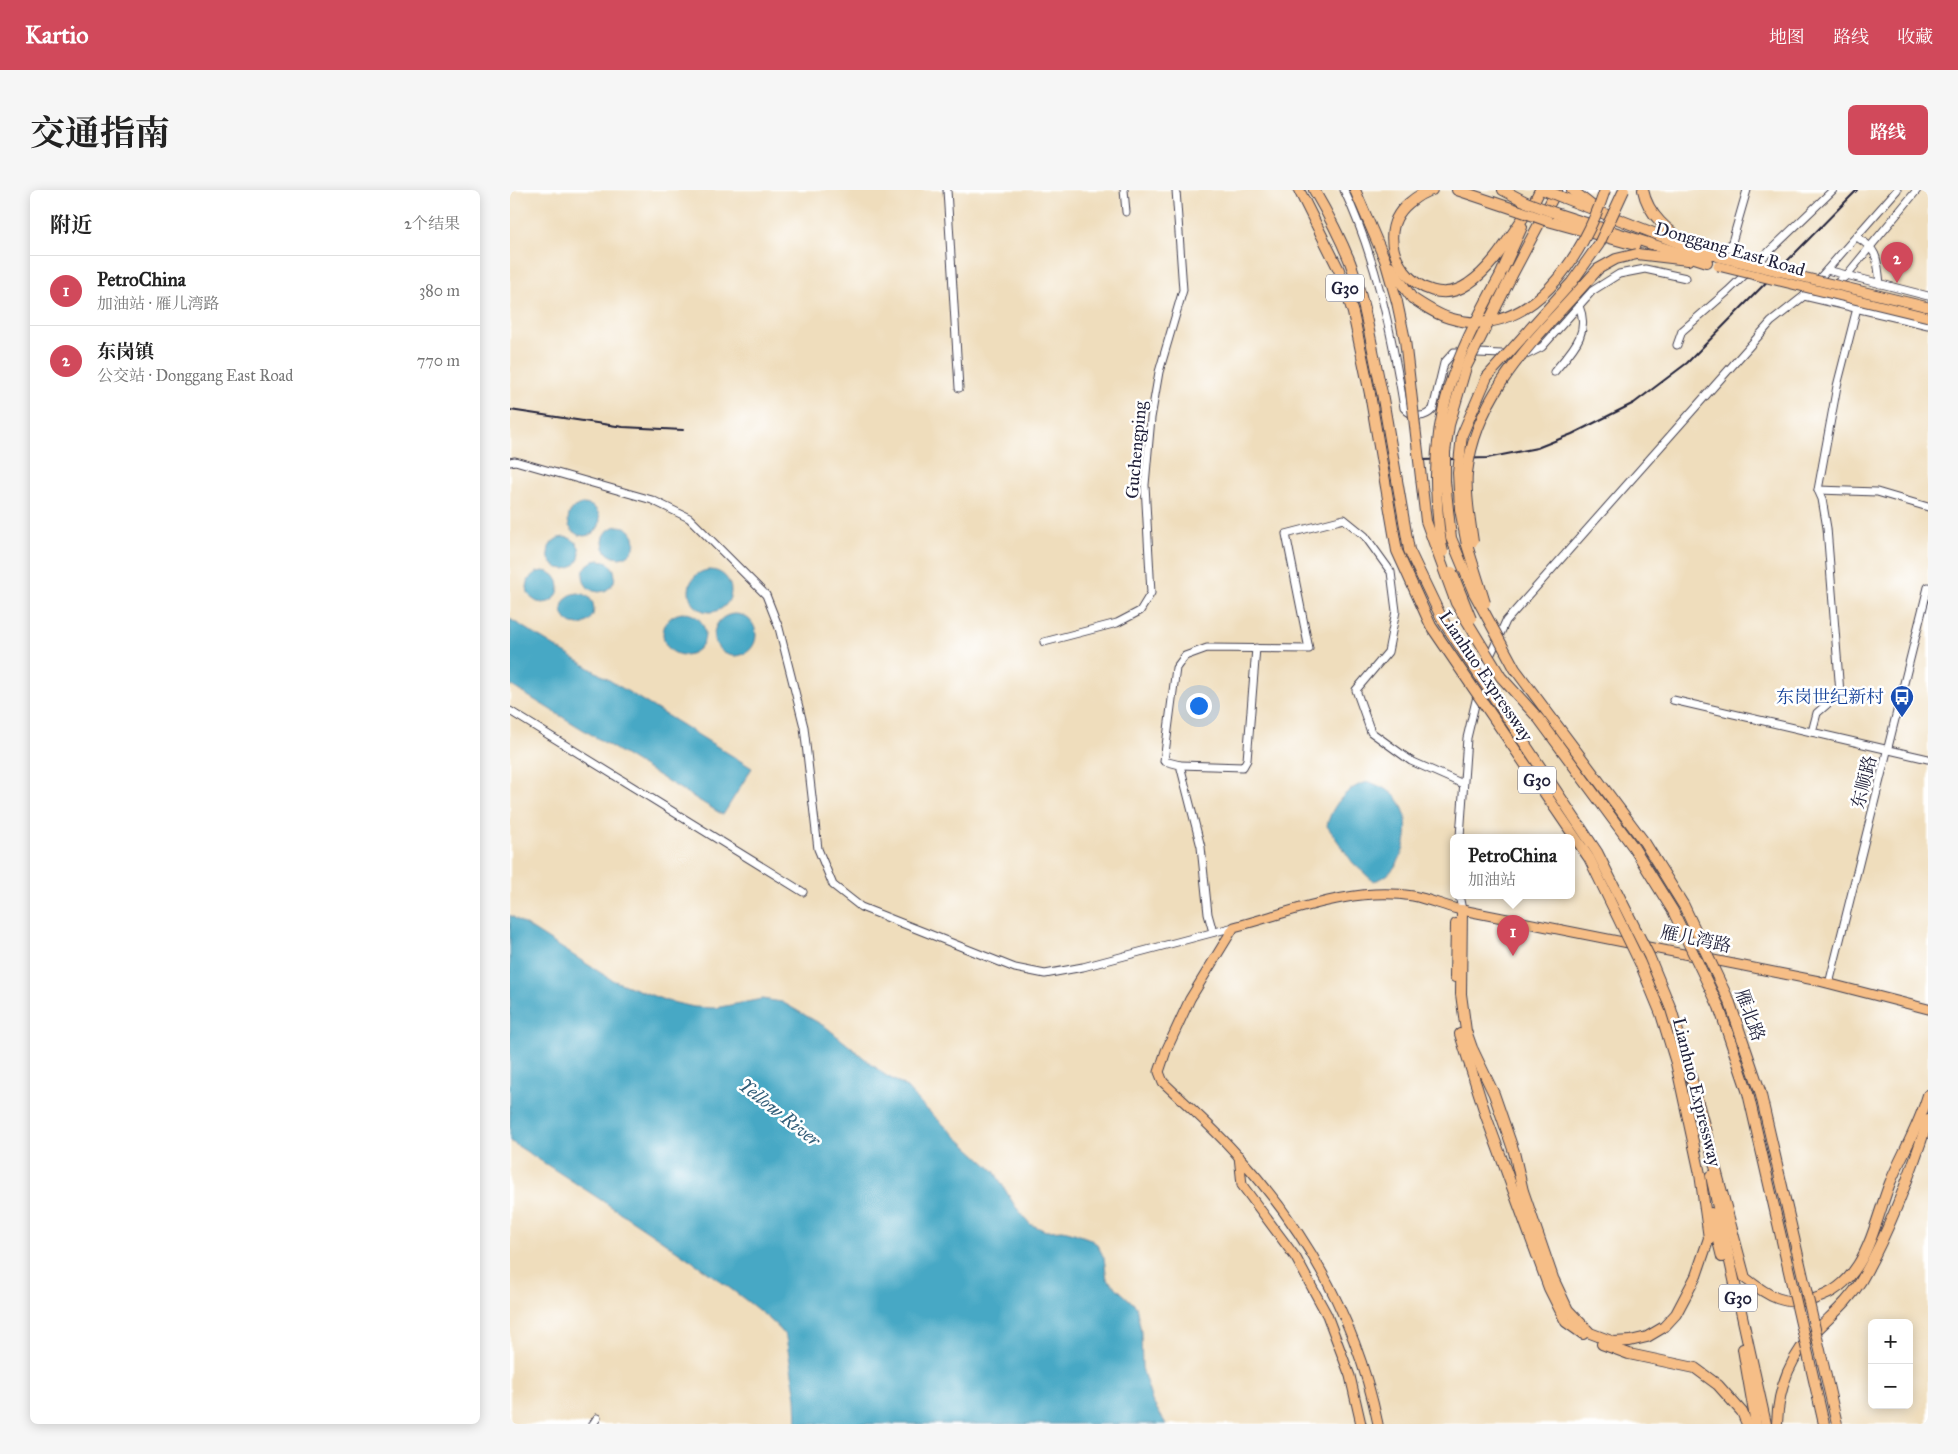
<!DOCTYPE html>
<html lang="zh">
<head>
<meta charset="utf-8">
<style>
	:root { --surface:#fff; --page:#f6f6f6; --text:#222; --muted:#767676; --line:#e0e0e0; --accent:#d1495b }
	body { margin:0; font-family:"IM FELL Great Primer","Noto Serif SC",serif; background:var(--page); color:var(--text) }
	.controls { position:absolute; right:15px; bottom:15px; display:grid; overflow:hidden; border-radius:8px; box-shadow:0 2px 12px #0003 }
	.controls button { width:45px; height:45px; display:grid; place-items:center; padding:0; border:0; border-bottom:1px solid var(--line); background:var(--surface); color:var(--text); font:25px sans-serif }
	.you { position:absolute; left:688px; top:515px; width:18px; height:18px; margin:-12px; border:4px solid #fff; border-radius:50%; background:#1a73e8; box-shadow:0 0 0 8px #1a73e833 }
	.badge { display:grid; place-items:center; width:32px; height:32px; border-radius:50%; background:var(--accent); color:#fff; font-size:16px; font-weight:700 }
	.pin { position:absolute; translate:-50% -41px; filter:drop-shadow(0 1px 2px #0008) }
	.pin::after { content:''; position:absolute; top:26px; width:18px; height:15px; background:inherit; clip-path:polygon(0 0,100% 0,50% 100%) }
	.popup { position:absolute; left:940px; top:644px; width:125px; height:65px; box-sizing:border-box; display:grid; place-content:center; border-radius:8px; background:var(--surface); filter:drop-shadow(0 1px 4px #0005); font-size:16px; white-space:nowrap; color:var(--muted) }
	.popup b { font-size:19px; color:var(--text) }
	.popup::after { content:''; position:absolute; left:50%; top:100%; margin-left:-10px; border:10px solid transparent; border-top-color:var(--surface) }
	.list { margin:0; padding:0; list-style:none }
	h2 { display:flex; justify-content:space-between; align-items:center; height:65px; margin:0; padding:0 20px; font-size:21px }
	h2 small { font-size:16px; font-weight:400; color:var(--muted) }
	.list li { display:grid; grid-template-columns:32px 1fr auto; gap:15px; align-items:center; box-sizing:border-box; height:70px; padding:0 20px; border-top:1px solid var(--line) }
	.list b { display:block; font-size:19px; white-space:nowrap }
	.list p { margin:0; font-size:16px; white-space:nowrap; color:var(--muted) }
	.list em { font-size:16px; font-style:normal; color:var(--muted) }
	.map { position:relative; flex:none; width:1418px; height:1234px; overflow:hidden; border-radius:8px }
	header { display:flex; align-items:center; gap:30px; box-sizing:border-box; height:70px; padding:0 25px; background:var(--accent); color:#fff }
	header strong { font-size:24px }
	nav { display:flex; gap:28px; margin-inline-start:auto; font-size:18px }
	.intro { display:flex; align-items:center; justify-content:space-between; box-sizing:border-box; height:120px; padding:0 30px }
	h1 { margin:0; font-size:35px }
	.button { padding:12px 22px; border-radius:8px; background:var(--accent); color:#fff; font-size:18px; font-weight:700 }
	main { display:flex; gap:30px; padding:0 30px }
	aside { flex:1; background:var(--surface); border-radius:8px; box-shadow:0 2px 12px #0003 }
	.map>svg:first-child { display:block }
	.water { fill:#46a8c5; stroke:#346580 }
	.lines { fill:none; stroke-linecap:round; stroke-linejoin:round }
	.minor-casing { stroke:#413e4e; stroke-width:9 }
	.major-casing { stroke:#413e4e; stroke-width:11 }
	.highway-casing { stroke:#413e4e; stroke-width:12 }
	.minor { stroke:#fff; stroke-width:7 }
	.major { stroke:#f6be87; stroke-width:9 }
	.highway { stroke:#f6be87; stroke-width:10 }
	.rail { stroke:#22223b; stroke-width:2 }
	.major-bridge-casing { stroke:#413e4e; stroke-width:11; stroke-linecap:butt }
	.highway-bridge-casing { stroke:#413e4e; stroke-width:12; stroke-linecap:butt }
	.major-bridge { stroke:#f6be87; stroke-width:9 }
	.highway-bridge { stroke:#f6be87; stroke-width:10 }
	.labels { text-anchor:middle; stroke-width:5; stroke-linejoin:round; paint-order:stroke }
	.shield { fill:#fff; stroke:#646476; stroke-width:1 }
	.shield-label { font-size:16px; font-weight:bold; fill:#22223b }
	.street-label { font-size:18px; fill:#22223b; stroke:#fff }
	.transit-label { font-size:18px; fill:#164399; stroke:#fff; text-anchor:end }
	.water-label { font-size:19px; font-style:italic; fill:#325e79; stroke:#fff }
</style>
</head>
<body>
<header>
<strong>Kartio</strong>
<nav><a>地图</a><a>路线</a><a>收藏</a></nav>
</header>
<div class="intro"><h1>交通指南</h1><a class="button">路线</a></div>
<main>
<aside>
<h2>附近<small>2个结果</small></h2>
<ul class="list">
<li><span class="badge">1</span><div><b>PetroChina</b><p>加油站 · 雁儿湾路</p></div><em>380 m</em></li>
<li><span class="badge">2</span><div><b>东岗镇</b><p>公交站 · Donggang East Road</p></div><em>770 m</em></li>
</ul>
</aside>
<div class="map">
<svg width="1418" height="1234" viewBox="0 0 1418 1234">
	<rect width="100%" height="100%" fill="#fff"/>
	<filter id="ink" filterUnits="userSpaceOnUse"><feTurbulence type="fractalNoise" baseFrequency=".02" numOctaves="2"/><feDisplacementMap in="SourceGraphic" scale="10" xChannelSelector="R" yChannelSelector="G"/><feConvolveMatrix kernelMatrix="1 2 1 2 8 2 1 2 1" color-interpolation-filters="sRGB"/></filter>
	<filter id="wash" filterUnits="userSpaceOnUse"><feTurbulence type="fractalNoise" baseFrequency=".0096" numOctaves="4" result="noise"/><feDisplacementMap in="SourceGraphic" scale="20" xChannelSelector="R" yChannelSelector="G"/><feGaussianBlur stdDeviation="1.12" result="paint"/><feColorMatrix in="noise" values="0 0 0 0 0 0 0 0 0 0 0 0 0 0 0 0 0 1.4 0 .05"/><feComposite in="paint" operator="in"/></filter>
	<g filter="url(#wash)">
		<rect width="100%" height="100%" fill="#efddbc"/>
		<g class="water">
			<circle cx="74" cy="330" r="16"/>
			<circle cx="109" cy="352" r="16"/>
			<circle cx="54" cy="363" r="16"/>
			<circle cx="89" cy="386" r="16"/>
			<circle cx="200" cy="401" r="21"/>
			<circle cx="33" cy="397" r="16"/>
			<circle cx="68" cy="419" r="16"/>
			<circle cx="174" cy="444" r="21"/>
			<circle cx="225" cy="445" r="21"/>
			<polygon points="0,429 242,578 213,625 0,495"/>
			<path d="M860,592C871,597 883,601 889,611C906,635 893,687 863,691L843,673L817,636C821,616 839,594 860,592Z"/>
			<path d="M0,725L102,790L157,811L184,817L205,818L252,809L272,812L316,837L375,885L395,896L411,914L484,981L505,1016L520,1034L536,1041L553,1040L561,1042L578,1048L587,1054L594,1068L597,1089L626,1116L631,1141L632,1178L642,1211L656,1234H287L286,1208L276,1148C269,1122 37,975 0,951Z"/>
		</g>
	</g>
	<g filter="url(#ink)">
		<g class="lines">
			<g class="minor-casing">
				<g id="minor">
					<polyline points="437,0 449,198"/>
					<polyline points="614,0 616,22"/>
					<path d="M834,0C866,67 882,145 894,218C903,228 914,229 923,219L934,173L944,162L1016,165L1032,157L1082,101L1109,84L1135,79L1176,88"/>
					<path d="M1347,47C1369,61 1367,69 1370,94"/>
					<polyline points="1220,59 1237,0"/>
					<polyline points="1317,80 1418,106"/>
					<polyline points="1294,106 1418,135"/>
					<polyline points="1307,108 1336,86 1407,0"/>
					<polyline points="1167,155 1172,141 1218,101 1323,0"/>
					<path d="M1044,182C1061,161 1081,144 1069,116"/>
					<polyline points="0,272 5,271 142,310 179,328 256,405 269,438 294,537 308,659 323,695 351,717 505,778 535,784 573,777 724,737"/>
					<polyline points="1308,300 1367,302 1418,317"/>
					<polyline points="534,452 607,433 630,421 641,403 635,295 641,228 649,182 673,100 666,0"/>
					<polyline points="1163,510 1418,569"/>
					<polyline points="0,521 293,702"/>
					<polyline points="1302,542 1307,523 1330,503 1317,338 1312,309 1308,300 1327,196 1347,118"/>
					<polyline points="670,575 733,577 737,570 746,458"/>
					<polyline points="950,647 957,548 973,481 996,431 1261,132 1294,106 1387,0"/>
					<polyline points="949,705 952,720"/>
					<polyline points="703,742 698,724 691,657 670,575 654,571 666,478 675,466 697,458 799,459 776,344 834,329 855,346 881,382 886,421 878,462 846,500 861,542 901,571 953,594"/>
					<polyline points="1319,794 1418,397"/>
					<polyline points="83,1234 87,1228"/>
				</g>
			</g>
			<g class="major-casing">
				<g id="major">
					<polyline points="1192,62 1209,67"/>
					<polyline points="729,966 732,995 786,1068 817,1125 840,1186 851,1234"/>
					<path d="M868,1234C847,1132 799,1044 729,967C706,940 679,917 653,892L649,882L656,861L680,809L724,737C781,722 843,696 903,706C918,709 932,715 947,719L1309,791L1418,819"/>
				</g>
			</g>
			<g class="highway-casing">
				<g id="highway">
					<polyline points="789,0 829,80 843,123 860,204"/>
					<path d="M804,0C818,24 830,47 840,72C856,114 862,160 872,203"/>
					<polyline points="845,0 875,70 887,112"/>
					<path d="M922,0C913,2 906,7 899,13C853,51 911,127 958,94C985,76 1001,44 1020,18"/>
					<polyline points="947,0 1010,21"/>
					<polyline points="993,0 1016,12"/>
					<polyline points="1062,0 1082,16"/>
					<path d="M1133,0C1138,25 1158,41 1179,54"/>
					<polyline points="1054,8 1192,62"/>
					<polyline points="1019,22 1030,0"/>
					<polyline points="1045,23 1197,72"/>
					<polyline points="1038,31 1125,55"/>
					<polyline points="1127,64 1178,70"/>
					<polyline points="880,77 902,108"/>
					<polyline points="990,86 1012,37"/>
					<polyline points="1001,87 1047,0"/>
					<polyline points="952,720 951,804 956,841 962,858 984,904 1004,962 1013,1001 1043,1088 1058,1120 1080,1143 1104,1152 1120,1151 1137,1147 1154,1137 1166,1124 1186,1086 1199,1048 1190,984"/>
					<polyline points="945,787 946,734"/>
					<polyline points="950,844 976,926 1039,1098 1056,1132 1073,1144"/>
					<path d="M1176,868L1235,1088C1258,1106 1275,1117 1304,1109C1356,1095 1363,1036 1380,993C1392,964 1409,936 1418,905"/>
					<polyline points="1201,986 1256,1234"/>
					<polyline points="1201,1023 1212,1067"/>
					<polyline points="1092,1154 1119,1164 1185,1178 1208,1195 1232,1222 1237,1234"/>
					<polyline points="1233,1159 1246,1234"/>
					<path d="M1267,1234C1268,1198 1281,1164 1308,1139C1324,1123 1339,1111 1351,1091C1379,1042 1401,983 1418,930"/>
				</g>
			</g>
			<use href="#minor" class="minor"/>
			<use href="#major" class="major"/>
			<use href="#highway" class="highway"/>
			<g class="rail">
				<polyline points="0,220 113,237 173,240"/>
				<polyline points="912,270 977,268 1027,258 1062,244 1124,213 1177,173 1347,0"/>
			</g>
			<g class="major-bridge-casing">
				<g id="major-bridge">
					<polyline points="1209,67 1418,117"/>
					<polyline points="1208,76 1418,127"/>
				</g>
			</g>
			<g class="highway-bridge-casing">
				<g id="highway-bridge">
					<polyline points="1034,0 1054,8"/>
					<polyline points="1016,12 1045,23"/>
					<polyline points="1010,21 1038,31"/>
					<polyline points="1001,87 956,177 939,235 935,262 935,291 941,348 964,403 1005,479 1135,653 1174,716 1220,813 1250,901 1327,1234"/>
					<path d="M902,108C914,116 926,124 939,128C1021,153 1074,64 1095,0"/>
					<polyline points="887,112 895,150 916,331 946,413 991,487 1029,529 1124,658 1163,721 1209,817 1238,903 1314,1234"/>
					<polyline points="872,203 899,360 933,431 1087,662 1139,766 1161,819 1176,868"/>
					<polyline points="860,204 887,361 921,436 1079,668 1130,773 1151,824 1166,873 1190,984"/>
					<path d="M963,352C960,330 955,305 957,283C967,196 1034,142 1088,79L1106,69L1127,64"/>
					<path d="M933,362C929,347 928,329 927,313C920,224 947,163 990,86"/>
					<polyline points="942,382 961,429"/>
					<polyline points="975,413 957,355 950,319 948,283 952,245 977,187 1062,92 1089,54 1114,0"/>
				</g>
			</g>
			<use href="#major-bridge" class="major-bridge"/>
			<use href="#highway-bridge" class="highway-bridge"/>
		</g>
	</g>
	<defs>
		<g id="bus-pin" transform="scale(1.25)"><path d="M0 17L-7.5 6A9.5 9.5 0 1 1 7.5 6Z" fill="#1a4fb4" stroke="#fff"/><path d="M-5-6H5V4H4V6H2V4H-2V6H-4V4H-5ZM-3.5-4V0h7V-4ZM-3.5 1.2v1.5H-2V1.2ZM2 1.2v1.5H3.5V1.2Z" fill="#fff"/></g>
	</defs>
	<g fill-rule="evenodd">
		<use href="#bus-pin" x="1392" y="507"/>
	</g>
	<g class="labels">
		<g class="shield">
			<rect x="816" y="84.5" width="38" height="27" rx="4"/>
			<rect x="1008" y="576.5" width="38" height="27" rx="4"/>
			<rect x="1209" y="1094.5" width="38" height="27" rx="4"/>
		</g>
		<g class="shield-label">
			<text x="835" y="104">G30</text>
			<text x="1027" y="596">G30</text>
			<text x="1228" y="1114">G30</text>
		</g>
		<g class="street-label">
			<text transform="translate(1220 59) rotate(16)" y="6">Donggang East Road</text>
			<text transform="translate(626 260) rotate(-85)" y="6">Guchengping</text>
			<text transform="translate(976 486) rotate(56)" y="6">Lianhuo Expressway</text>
			<text transform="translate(1354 592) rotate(-76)" y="6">东顺路</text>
			<text transform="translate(1186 749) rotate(12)" y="6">雁儿湾路</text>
			<text transform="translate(1240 825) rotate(70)" y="6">雁北路</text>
			<text transform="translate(1187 902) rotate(76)" y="6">Lianhuo Expressway</text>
		</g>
		<g class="transit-label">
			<text x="1374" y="513">东岗世纪新村</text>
		</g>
		<g class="water-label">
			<text transform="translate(270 922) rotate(38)" y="7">Yellow River</text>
		</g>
	</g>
</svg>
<div class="controls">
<button>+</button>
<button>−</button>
</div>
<div class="you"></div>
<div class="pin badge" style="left:1003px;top:766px">1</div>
<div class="popup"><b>PetroChina</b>加油站</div>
<div class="pin badge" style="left:1387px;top:93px">2</div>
</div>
</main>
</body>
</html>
